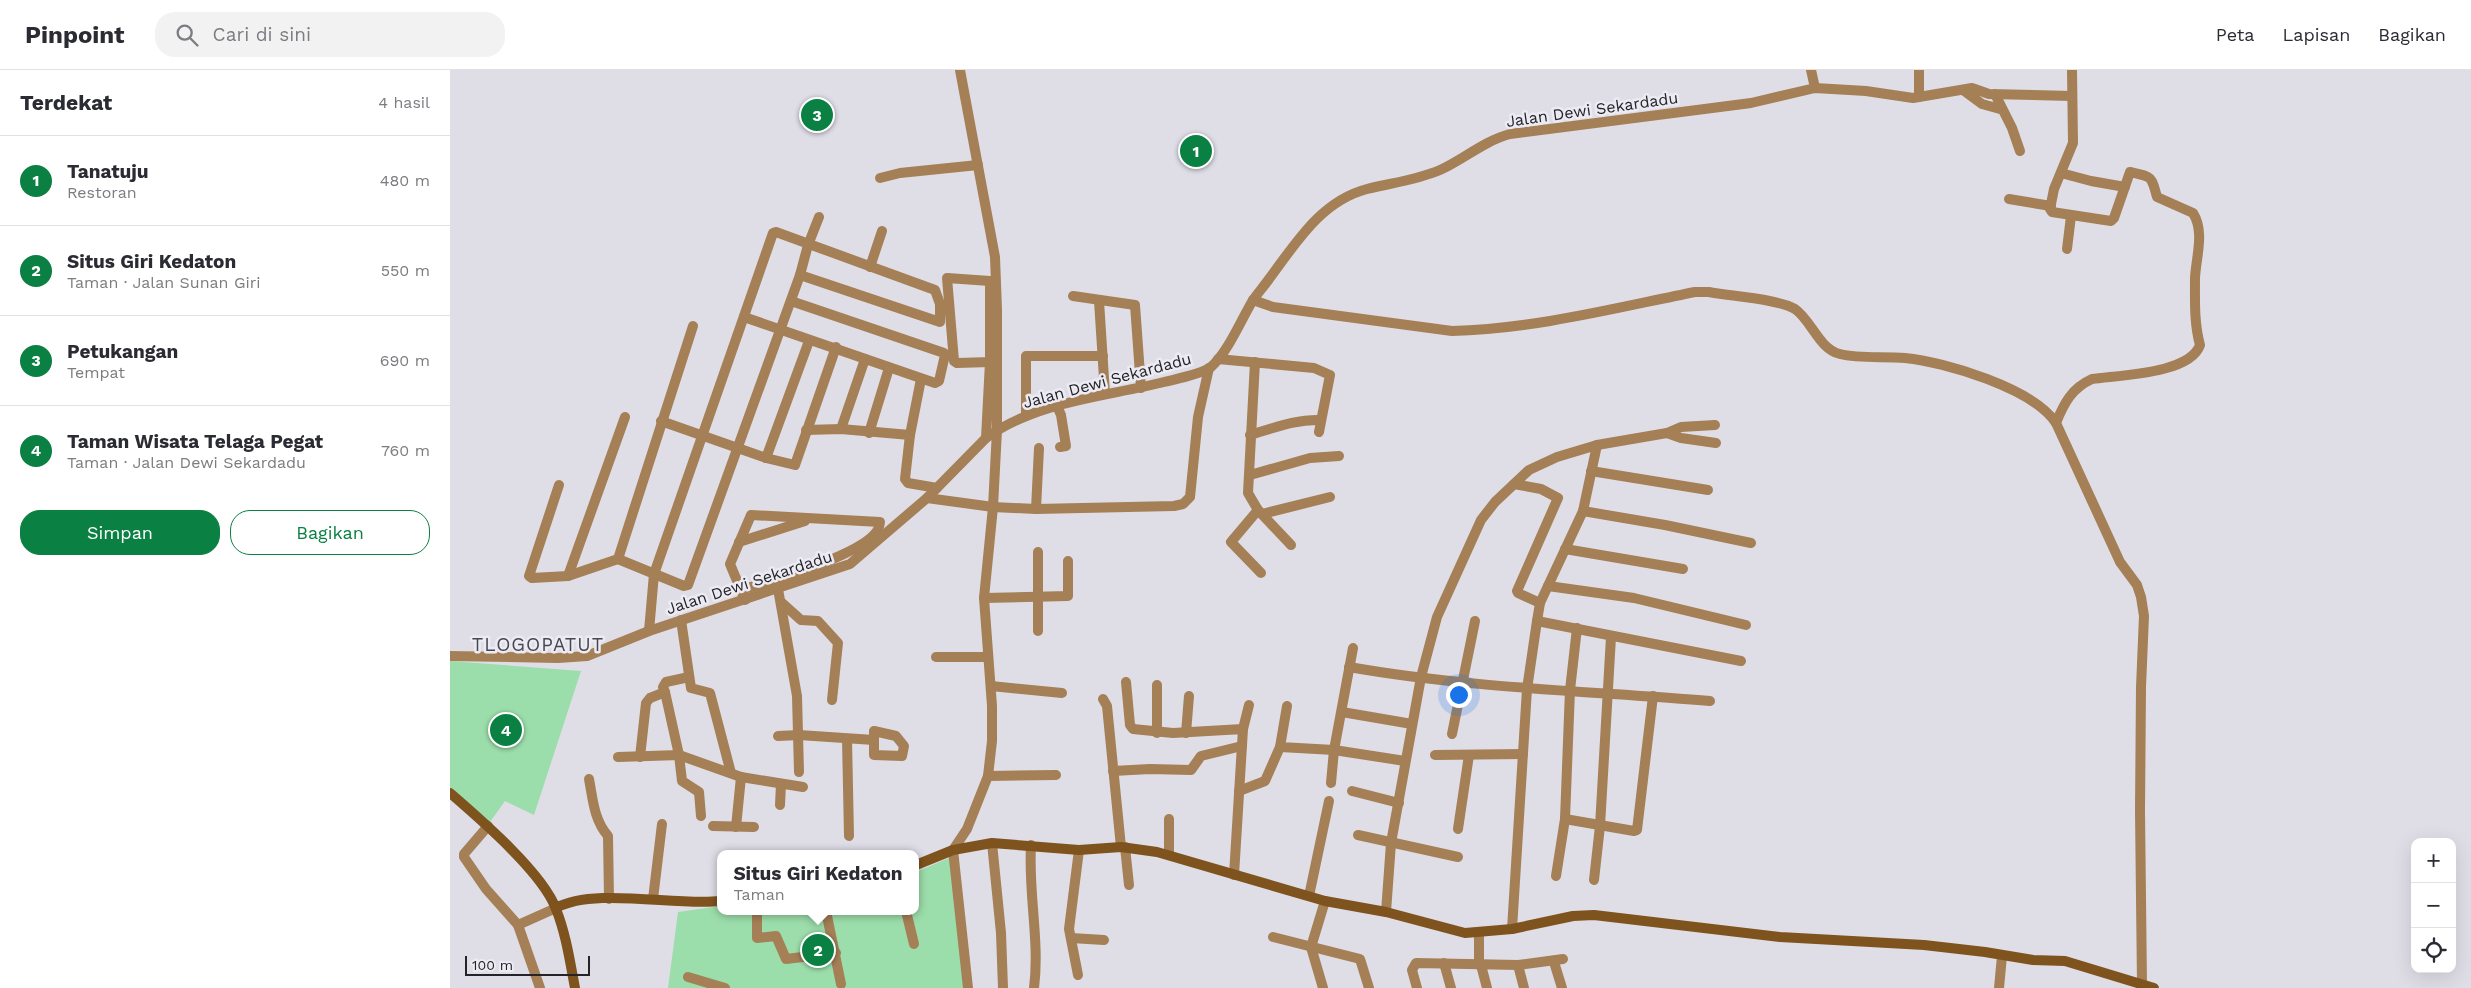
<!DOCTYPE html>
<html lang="id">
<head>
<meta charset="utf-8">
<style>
	:root { --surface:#fff; --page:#f2f2f3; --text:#2b2b33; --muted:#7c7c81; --line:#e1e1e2; --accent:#0b8043 }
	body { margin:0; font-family:"Work Sans",sans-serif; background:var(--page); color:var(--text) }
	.controls { position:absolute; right:15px; bottom:15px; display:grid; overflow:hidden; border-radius:10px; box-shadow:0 5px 20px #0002 }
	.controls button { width:45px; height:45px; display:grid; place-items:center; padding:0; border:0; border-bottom:1px solid var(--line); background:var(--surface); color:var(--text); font:25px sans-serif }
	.scale { position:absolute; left:15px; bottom:12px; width:125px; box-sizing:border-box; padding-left:5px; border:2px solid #242427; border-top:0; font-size:14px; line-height:18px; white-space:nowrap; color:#242427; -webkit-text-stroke:4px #ecebf4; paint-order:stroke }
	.you { position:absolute; left:1008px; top:624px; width:18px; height:18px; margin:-12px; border:4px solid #fff; border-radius:50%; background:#1a73e8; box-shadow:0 0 0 8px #1a73e833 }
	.badge { display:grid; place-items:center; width:32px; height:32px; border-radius:50%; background:var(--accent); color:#fff; font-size:16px; font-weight:700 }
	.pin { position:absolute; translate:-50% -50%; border:2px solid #fff; box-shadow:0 1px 5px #0006 }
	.popup { position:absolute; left:267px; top:780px; width:202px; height:65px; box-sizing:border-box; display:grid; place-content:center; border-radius:10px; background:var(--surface); filter:drop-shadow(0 1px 4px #0005); font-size:16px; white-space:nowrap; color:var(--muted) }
	.popup b { font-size:19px; color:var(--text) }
	.popup::after { content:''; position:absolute; left:50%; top:100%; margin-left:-10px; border:10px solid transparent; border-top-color:var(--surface) }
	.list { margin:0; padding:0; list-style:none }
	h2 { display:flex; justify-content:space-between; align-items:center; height:65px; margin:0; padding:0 20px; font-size:21px }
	h2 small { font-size:16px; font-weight:400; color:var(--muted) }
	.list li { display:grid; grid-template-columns:32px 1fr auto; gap:15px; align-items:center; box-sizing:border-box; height:90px; padding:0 20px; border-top:1px solid var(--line) }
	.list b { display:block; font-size:19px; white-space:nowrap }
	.list p { margin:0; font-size:16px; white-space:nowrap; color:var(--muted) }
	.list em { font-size:16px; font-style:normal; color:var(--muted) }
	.actions { display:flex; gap:10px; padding:15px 20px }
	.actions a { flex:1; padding:11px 0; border:1px solid var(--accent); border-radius:20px; text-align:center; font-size:18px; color:var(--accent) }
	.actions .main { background:var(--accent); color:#fff }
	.icon { flex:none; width:28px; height:28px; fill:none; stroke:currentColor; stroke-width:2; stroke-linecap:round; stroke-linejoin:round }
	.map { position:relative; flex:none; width:2021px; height:918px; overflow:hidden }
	header { display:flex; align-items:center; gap:30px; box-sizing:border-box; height:70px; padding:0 25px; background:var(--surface); border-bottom:1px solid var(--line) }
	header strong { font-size:24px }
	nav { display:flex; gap:28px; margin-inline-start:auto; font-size:18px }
	.search { width:350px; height:45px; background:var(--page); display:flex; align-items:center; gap:12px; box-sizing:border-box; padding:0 18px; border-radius:20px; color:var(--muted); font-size:19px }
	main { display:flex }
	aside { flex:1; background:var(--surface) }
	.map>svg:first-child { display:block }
	.green { fill:#9cdeab }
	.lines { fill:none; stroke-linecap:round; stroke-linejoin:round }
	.street { stroke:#a57f56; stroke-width:10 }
	.secondary { stroke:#7f531e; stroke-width:10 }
	.labels { text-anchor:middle; stroke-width:5; stroke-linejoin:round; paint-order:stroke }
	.street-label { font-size:16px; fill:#242427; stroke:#ecebf4 }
	.quarter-label { font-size:19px; letter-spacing:1px; fill:#48474e; stroke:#ecebf4 }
</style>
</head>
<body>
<header>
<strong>Pinpoint</strong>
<div class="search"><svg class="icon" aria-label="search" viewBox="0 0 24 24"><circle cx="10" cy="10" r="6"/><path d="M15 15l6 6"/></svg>Cari di sini</div>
<nav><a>Peta</a><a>Lapisan</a><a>Bagikan</a></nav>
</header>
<main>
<aside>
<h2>Terdekat<small>4 hasil</small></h2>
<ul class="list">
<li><span class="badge">1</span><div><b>Tanatuju</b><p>Restoran</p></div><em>480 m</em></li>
<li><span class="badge">2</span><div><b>Situs Giri Kedaton</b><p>Taman · Jalan Sunan Giri</p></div><em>550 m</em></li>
<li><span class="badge">3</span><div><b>Petukangan</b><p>Tempat</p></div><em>690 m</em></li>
<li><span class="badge">4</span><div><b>Taman Wisata Telaga Pegat</b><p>Taman · Jalan Dewi Sekardadu</p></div><em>760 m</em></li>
</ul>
<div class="actions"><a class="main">Simpan</a><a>Bagikan</a></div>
</aside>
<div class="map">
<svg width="2021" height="918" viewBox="0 0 2021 918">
	<rect width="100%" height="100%" fill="#dfdee7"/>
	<g class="green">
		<polygon points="0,591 131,601 84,745 55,731 40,752 0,720"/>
		<polygon points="501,787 517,918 218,918 228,842 270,836 270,841 466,841 466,802"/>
	</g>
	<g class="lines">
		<g class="street">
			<polyline points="510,0 545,187 547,240 547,360 543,437 534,528 542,636 542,671 538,706 534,716 517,759 503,780 518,918"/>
			<polyline points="1361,0 1365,18"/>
			<polyline points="1513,20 1532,34 1550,39"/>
			<polyline points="1545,24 1562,58 1570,81"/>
			<polyline points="1469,27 1469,0"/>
			<polyline points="1611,103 1641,111 1675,117"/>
			<polyline points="430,108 450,103 528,95"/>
			<polyline points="1559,129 1601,136"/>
			<polyline points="1617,179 1621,146"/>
			<polyline points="420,197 432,161"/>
			<polygon points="497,208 540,211 540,292 507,293 504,291"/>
			<polyline points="623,226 685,235 691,318"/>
			<path d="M803,230L823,237L1002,261C1084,259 1165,238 1245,222H1259C1279,226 1329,229 1345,239C1362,251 1369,279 1390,284C1410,289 1434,286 1455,288C1495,292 1583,318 1606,353L1670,492L1687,515L1691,527L1694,546L1691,617L1690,741L1692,915"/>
			<polyline points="649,231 655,324"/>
			<polyline points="294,247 485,313 489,311 495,285 494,283 341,231"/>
			<polyline points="768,289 864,298 880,305 869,362"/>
			<polyline points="805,292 798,423 808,440 841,475"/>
			<polyline points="471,309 460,365 455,409 458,413 487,418"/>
			<polyline points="607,336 611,345 616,376 610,377"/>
			<polyline points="576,346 576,286 653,286"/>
			<polyline points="211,351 316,388 345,395 386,277"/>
			<path d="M1606,353C1614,333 1622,318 1642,309C1669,305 1740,304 1750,275C1744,253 1745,231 1745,208C1746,187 1755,162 1743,143L1707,127C1701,105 1702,107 1680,102L1664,148L1661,151L1602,142L1600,139L1604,119L1623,73L1622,0"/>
			<polyline points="391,359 415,289"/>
			<polyline points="356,360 391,359 460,365"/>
			<polyline points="419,363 439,298"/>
			<polyline points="1217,363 1231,368 1266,373"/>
			<path d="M800,365C824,358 846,349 871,350"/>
			<polyline points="536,368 540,292"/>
			<polyline points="316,388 359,271"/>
			<polyline points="1141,401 1258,420"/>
			<polyline points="800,405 860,388 889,386"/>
			<polyline points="1064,414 1091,419 1108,428 1067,521 1068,523 1090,533"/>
			<polyline points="109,415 79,506 82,508 118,506 168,489 243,256"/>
			<polyline points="477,428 543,437 586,439 724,436 733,434 740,427 748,347 759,298"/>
			<polyline points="586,439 589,378"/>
			<polyline points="808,440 781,472 811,503"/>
			<polyline points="1133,441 1215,455 1301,473"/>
			<polyline points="812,444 880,427"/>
			<polyline points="289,472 355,451"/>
			<polyline points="1115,479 1233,499"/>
			<polyline points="168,489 234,516 238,515 350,205 358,175 369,147"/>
			<polyline points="118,506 175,347"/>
			<polyline points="1098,516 1184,528 1296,555"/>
			<polyline points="328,519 347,626 349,702"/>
			<path d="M291,520C316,512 430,482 430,452L301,445L280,494L295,530"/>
			<polyline points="534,528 618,526 618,491"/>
			<polyline points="332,533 351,550 368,551 388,573 382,630"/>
			<polyline points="231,550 241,618 260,623 281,703"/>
			<polyline points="1087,551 1291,591"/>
			<polyline points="199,561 204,504 323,163 326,162 485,220 490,234 490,252 350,205"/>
			<polyline points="588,561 588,482"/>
			<path d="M0,586L108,588L137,586L199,561L400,494L477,428L536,368C587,331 654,327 714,312C726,309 752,304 761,297C778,282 791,250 803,230C808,223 814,216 819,209C846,173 871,131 917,119C941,113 967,110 990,100C1014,89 1034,71 1060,64L1301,33L1365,18L1416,21L1463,28L1522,18L1539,24L1622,26"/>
			<polyline points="486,587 538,587"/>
			<path d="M899,597C1018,618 1139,621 1260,631"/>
			<polyline points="676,612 680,655 683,659 723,663 793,659 784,805"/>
			<polyline points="541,616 612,623"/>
			<polyline points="215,622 213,617 216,612 239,607"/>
			<polyline points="653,629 657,636 671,777"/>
			<polyline points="837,636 830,677 884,680 955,691"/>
			<polyline points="892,642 962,654"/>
			<polyline points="793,659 799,635"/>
			<polygon points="424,661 446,666 454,676 452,686 424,685"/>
			<polyline points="707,663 707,615"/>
			<polyline points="736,663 739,626"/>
			<polyline points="1002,664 1025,551"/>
			<polyline points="328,666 349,665 424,670"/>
			<polyline points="397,669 399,766"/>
			<polyline points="985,685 1073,684"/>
			<polyline points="168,687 229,685 291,707 353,717"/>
			<polyline points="190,687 196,633 200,628 215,622 229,685 232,711 249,722 251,746"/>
			<polyline points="663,701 700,699 741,700 751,686 792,676"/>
			<polyline points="538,706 606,705"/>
			<path d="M139,709C143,730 144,750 158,766L159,829"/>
			<polyline points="881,713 884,680 903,578"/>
			<polyline points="789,721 815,711 830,677"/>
			<polyline points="902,721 949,733"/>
			<polyline points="330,735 331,714"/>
			<polyline points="1115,749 1184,761 1187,760 1203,626"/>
			<polyline points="38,756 14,784 14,787 36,819 68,855 90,918"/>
			<polyline points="263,756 304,757"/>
			<polyline points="286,757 291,707"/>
			<polyline points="1008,759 1019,685"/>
			<polyline points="908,765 1008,787"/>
			<polyline points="542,773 551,863 553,918"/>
			<path d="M581,775C578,823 590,871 584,918"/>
			<polyline points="675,777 679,815"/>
			<polyline points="719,785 719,749"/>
			<polyline points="1106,806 1115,749 1120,620 1127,558"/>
			<polyline points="1144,810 1150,756 1161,567"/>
			<polyline points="859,826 879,731"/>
			<polyline points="203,829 212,754"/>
			<polyline points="307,841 307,868 326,866 336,889 386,883"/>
			<polyline points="376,841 391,914"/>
			<polyline points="456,841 464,874"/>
			<polyline points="936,842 941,773 971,607 987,547 1031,450 1045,432 1079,400 1107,387 1147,375 1217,363 1231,357 1265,355"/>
			<polyline points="68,855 106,838"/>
			<polyline points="1062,859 1077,619 1087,551 1090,533 1133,441 1147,375"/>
			<polyline points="1029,863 1029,895"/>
			<polyline points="823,867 910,889 919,918"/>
			<polyline points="621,868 654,870"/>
			<polyline points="1104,892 1112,918"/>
			<polyline points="994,893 1001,918"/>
			<polyline points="1031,895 1037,918"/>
			<polyline points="1068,895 1074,918"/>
			<polyline points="628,905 619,859 629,780"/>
			<polyline points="238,907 275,918"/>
			<polyline points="873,918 861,877 875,831"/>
			<polyline points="967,918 962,900 966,893 1068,895 1113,889"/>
			<polyline points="1549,918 1552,886"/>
		</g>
		<g class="secondary">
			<path d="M0,723C30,749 93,803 106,839C116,864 120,892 125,918"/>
			<polyline points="466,795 503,780 542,773 629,780 671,777 707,782 875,831 936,842 1015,863 1062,859 1123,846 1144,845 1330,867 1474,875 1535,882 1583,890 1615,891 1704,918"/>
			<path d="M106,838C144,817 225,836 270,831"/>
		</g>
	</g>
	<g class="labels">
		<g class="street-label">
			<text transform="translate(1142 39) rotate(-8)" y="6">Jalan Dewi Sekardadu</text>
			<text transform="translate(657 310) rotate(-15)" y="6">Jalan Dewi Sekardadu</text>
			<text transform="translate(299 512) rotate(-18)" y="6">Jalan Dewi Sekardadu</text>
		</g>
		<g class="quarter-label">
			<text x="88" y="581">TLOGOPATUT</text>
		</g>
	</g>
</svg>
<div class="controls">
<button>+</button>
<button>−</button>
<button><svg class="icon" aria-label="locate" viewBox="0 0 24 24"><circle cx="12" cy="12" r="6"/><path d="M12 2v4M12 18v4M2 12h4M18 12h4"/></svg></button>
</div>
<div class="scale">100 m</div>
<div class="you"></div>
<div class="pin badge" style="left:746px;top:81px">1</div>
<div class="pin badge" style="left:368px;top:880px">2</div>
<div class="popup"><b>Situs Giri Kedaton</b>Taman</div>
<div class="pin badge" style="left:367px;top:45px">3</div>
<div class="pin badge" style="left:56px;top:660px">4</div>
</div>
</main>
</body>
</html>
